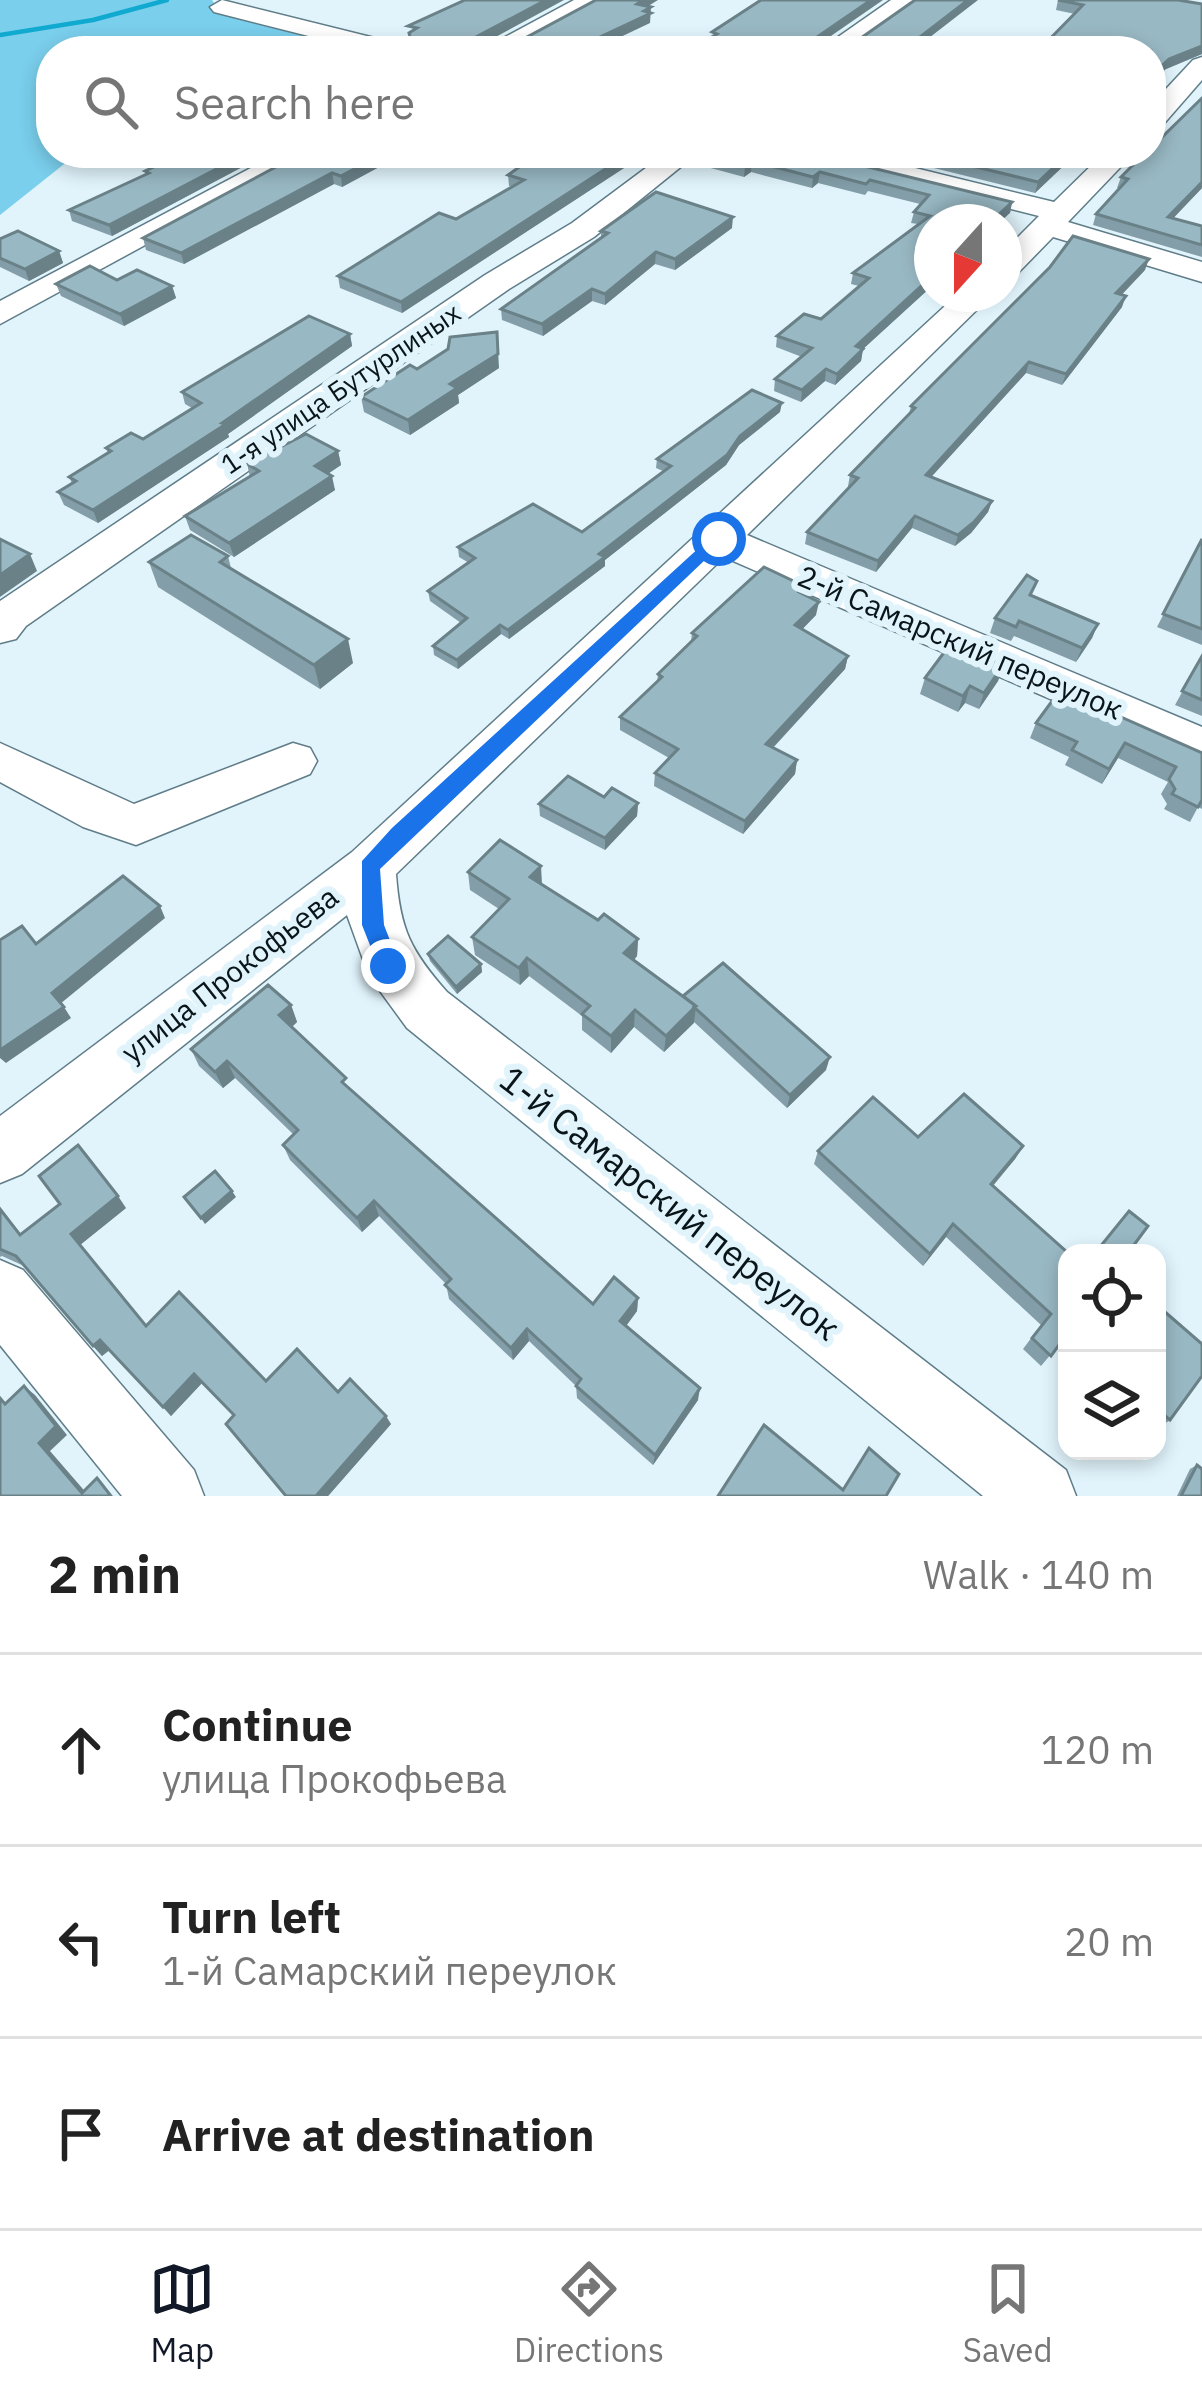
<!DOCTYPE html>
<html lang="en">
<head>
<meta charset="utf-8">
<style>
	:root { --surface:#fff; --page:#f2f2f2; --text:#222; --muted:#767676; --line:#e0e0e0; --accent:#111827 }
	body { margin:0; font-family:"IBM Plex Sans",sans-serif; background:var(--page); color:var(--text) }
	.controls { position:absolute; right:36px; bottom:36px; display:grid; overflow:hidden; border-radius:24px; box-shadow:0 6px 18px #0003 }
	.controls button { width:108px; height:108px; display:grid; place-items:center; padding:0; border:0; border-bottom:3px solid var(--line); background:var(--surface); color:var(--text); font:60px sans-serif }
	.compass { position:absolute; left:914px; top:204px; width:108px; height:108px; border-radius:50%; background:var(--surface); box-shadow:0 6px 18px #0003; rotate:201deg }
	.stop { position:absolute; width:36px; height:36px; margin:-27px; border:9px solid #1a73e8; border-radius:50%; background:#fff }
	.stop.end { background:#1a73e8; border-color:#fff; box-shadow:0 3px 12px #0008 }
	.list { margin:0; padding:0; list-style:none }
	h2 { display:flex; justify-content:space-between; align-items:center; height:156px; margin:0; padding:0 48px; font-size:51px }
	h2 small { font-size:39px; font-weight:400; color:var(--muted) }
	.list li { display:grid; grid-template-columns:78px 1fr auto; gap:36px; align-items:center; box-sizing:border-box; height:192px; padding:0 48px; border-top:3px solid var(--line) }
	.list b { display:block; font-size:45px; white-space:nowrap }
	.list p { margin:0; font-size:39px; white-space:nowrap; color:var(--muted) }
	.list em { font-size:39px; font-style:normal; color:var(--muted) }
	.icon { flex:none; width:66px; height:66px; fill:none; stroke:currentColor; stroke-width:2; stroke-linecap:round; stroke-linejoin:round }
	.map { position:relative; flex:none; width:1202px; height:1496px; overflow:hidden }
	.search { position:absolute; background:var(--surface); box-shadow:0 6px 18px #0003; left:36px; right:36px; top:36px; height:132px; display:flex; align-items:center; gap:30px; box-sizing:border-box; padding:0 42px; border-radius:48px; color:var(--muted); font-size:45px }
	.sheet { height:732px; background:var(--surface) }
	nav { display:flex; justify-content:space-around; align-items:center; box-sizing:border-box; height:168px; border-top:3px solid var(--line); background:var(--surface); font-size:33px; color:var(--muted) }
	nav a { display:grid; justify-items:center; gap:6px }
	nav .on { color:var(--accent) }
	.map>svg:first-child { display:block }
	.green { fill:#7acfec }
	.lines { fill:none; stroke-linecap:round; stroke-linejoin:round }
	.stream { stroke:#10a9d0; stroke-width:4.5 }
	.minor-casing { stroke:#5f7d88; stroke-width:3 }
	.minor { fill:#fff; fill-rule:evenodd }
	.wall { fill:#839ea8 }
	.shaded-wall { fill:#6a8188 }
	.building { fill:#98b8c3; stroke:#6a8188; stroke-width:3 }
	.route { fill:#1a73e8 }
	.labels { text-anchor:middle; stroke-width:12; stroke-linejoin:round; paint-order:stroke }
	.far-street-label { font-size:27px; fill:#091519; stroke:#e1f4fc }
	.street-label { font-size:30px; fill:#091519; stroke:#e1f4fc }
	.near-street-label { font-size:36px; fill:#091519; stroke:#e1f4fc }
</style>
</head>
<body>
<div class="map">
<svg width="1202" height="1496" viewBox="0 0 1202 1496">
	<rect width="100%" height="100%" fill="#e1f4fc"/>
	<polygon class="green" points="0,0 212,0 218,9 311,36 268,51 51,51 51,153 78,153 0,215"/>
	<g class="lines">
		<polyline class="stream" points="0,35 93,20 167,0"/>
		<g class="minor-casing">
			<g id="minor">
				<polygon points="222,0 407,46 410,51 368,51 214,12 210,7"/>
				<polygon points="574,0 604,0 510,51 479,51"/>
				<polygon points="891,0 919,0 847,51 818,51"/>
				<polygon points="1202,57 1202,80 1161,127 1151,129 1151,105 1193,60"/>
				<polygon points="279,153 314,153 0,324 0,301"/>
				<polygon points="666,153 698,153 594,237 509,289 26,626 16,639 0,643 0,601 485,275 572,223"/>
				<polygon points="805,153 854,153 1054,202 1104,153 1134,153 1068,222 1202,262 1202,282 1053,237 1015,276 1004,279 1004,251 1039,216 809,159"/>
				<path d="M958,294H993L747,535L1202,727V765L724,557L396,874C400,930 411,951 447,992L1066,1470L1076,1496H983L407,1028L369,976L347,915L22,1174L0,1183V1116L352,852Z"/>
				<polygon points="0,743 134,804 293,743 310,748 317,761 310,774 136,845 83,827 0,782"/>
				<polygon points="0,1260 23,1270 194,1470 204,1496 122,1496 0,1345"/>
			</g>
		</g>
		<use href="#minor" class="minor"/>
	</g>
	<g class="wall">
		<polygon points="1058,0 1202,4 1202,54 1166,69 1075,14 1056,10"/>
		<polygon points="1202,98 1202,188 1173,218 1202,226 1202,257 1093,225 1096,214 1119,188 1117,188 1121,177"/>
		<polygon points="174,153 269,153 112,236 72,221 69,210 146,175 145,171 175,157"/>
		<polygon points="302,153 405,153 342,187 334,184 184,264 146,250 143,238"/>
		<polygon points="539,153 647,153 402,313 340,288 338,276 456,219 513,187 509,186 508,175"/>
		<polygon points="712,153 1012,202 1010,213 932,222 932,286 863,349 861,361 835,385 825,381 801,402 774,391 775,379 802,357 776,347 777,336 821,319 859,286 851,284 853,273 918,224 911,223 914,212 920,204 868,191 865,195 818,183 812,188 751,172 744,177 707,167 707,156"/>
		<polygon points="873,153 969,153 990,158 1077,153 1035,193"/>
		<polygon points="732,228 675,270 655,264 605,305 592,301 543,336 502,320 501,309 601,239 601,231"/>
		<polygon points="0,239 59,251 63,263 29,281 0,267"/>
		<polygon points="1145,270 1122,294 1122,307 1062,385 1026,373 931,477 992,501 988,512 971,533 955,546 912,528 876,572 805,544 807,532 850,487 848,486 850,475 909,414 911,406"/>
		<polygon points="117,280 172,286 176,298 124,326 61,296 56,284"/>
		<polygon points="350,334 352,346 228,434 229,437 98,523 64,505 58,492 72,483 69,477 108,453 106,448 143,439 192,408 185,404 182,392"/>
		<polygon points="499,368 458,395 459,403 410,435 364,412 361,397 417,369"/>
		<polygon points="780,412 739,445 726,465 605,560 605,566 509,639 501,634 458,669 434,655 433,646 461,623 430,601 428,591 469,563 459,557 458,547 582,532 663,471 656,468 657,459"/>
		<polygon points="338,451 341,465 328,474 335,490 234,557 190,530 185,516 250,477 247,464"/>
		<polygon points="1202,539 1202,645 1157,627"/>
		<polygon points="228,556 231,568 353,663 320,689 158,587 149,562"/>
		<polygon points="804,586 803,594 816,615 802,629 848,656 845,669 773,748 797,760 795,774 743,834 654,786 655,773 669,758 620,730 620,717 657,682 658,674 691,641 692,633"/>
		<polygon points="1032,596 1098,624 1092,638 1076,662 1014,636 1011,641 990,633 995,618"/>
		<polygon points="1202,656 1202,716 1175,705"/>
		<polygon points="1003,665 998,681 979,709 965,703 958,712 920,694 925,678"/>
		<polygon points="1036,723 1202,753 1202,809 1198,807 1190,822 1164,809 1167,804 1161,794 1168,782 1118,758 1102,784 1065,765 1069,757 1030,738"/>
		<polygon points="604,797 638,803 637,816 605,850 540,816 539,804"/>
		<polygon points="468,872 542,884 598,920 638,939 637,956 634,960 683,996 826,1070 787,1108 694,1022 664,1052 634,1027 611,1053 582,1030 582,1016 529,976 520,985 475,955 472,937 499,909 470,890"/>
		<polygon points="428,954 481,964 482,972 457,994 430,961"/>
		<polygon points="291,1005 297,1022 292,1027 350,1089 593,1304 638,1298 637,1311 626,1326 698,1400 653,1465 577,1398 576,1386 529,1341 513,1360 449,1299 446,1284 379,1216 362,1232 290,1160 283,1145 294,1135 235,1078 223,1088 199,1066 191,1049"/>
		<polygon points="918,1137 1023,1146 1015,1159 993,1186 1067,1253 1067,1346 1062,1341 1041,1366 1023,1349 1041,1325 946,1237 923,1266 814,1164 818,1151"/>
		<polygon points="0,1208 21,1234 126,1208 80,1245 146,1326 266,1381 338,1392 391,1424 328,1496 286,1496 234,1416 202,1383 171,1416 110,1350 102,1356 24,1266 2,1256 0,1257"/>
		<polygon points="1157,1305 1170,1420 1157,1429"/>
		<polygon points="1197,1465 1202,1496 1177,1496 1190,1469"/>
	</g>
	<g class="shaded-wall">
		<polygon points="546,0 564,0 477,47 475,51 476,37"/>
		<polygon points="643,0 658,0 637,13 637,4"/>
		<polygon points="871,0 883,0 815,47 817,37"/>
		<polygon points="968,0 978,0 912,51 902,51"/>
		<polygon points="651,7 650,23 591,51 570,51"/>
		<polygon points="1202,46 1202,54 1166,69 1151,83 1151,76 1169,59"/>
		<polygon points="247,153 269,153 112,236 109,225"/>
		<polygon points="384,153 405,153 342,187 341,176"/>
		<polygon points="630,153 647,153 402,313 401,302"/>
		<polygon points="1069,153 1077,153 1035,193 1038,182"/>
		<polygon points="752,161 751,172 744,177 745,166"/>
		<polygon points="820,172 818,183 812,188 813,177"/>
		<polygon points="332,173 334,184 184,264 181,253"/>
		<polygon points="1202,182 1202,188 1164,228 1168,217"/>
		<polygon points="1012,202 1010,213 1000,222 991,222"/>
		<polygon points="733,217 732,228 675,270 675,259"/>
		<polygon points="59,251 63,263 29,281 25,269"/>
		<polygon points="656,252 655,264 605,305 605,294"/>
		<polygon points="1149,259 1145,270 1113,304 1116,293"/>
		<polygon points="932,276 932,286 863,349 861,361 835,385 837,374 856,346"/>
		<polygon points="172,286 176,298 124,326 120,314"/>
		<polygon points="592,289 592,301 543,336 542,324"/>
		<polygon points="1126,296 1122,307 1062,385 1066,374"/>
		<polygon points="497,332 499,368 458,395 459,403 410,435 408,420 450,384"/>
		<polygon points="350,334 352,346 228,434 229,437 98,523 93,510"/>
		<polygon points="1029,362 1026,373 923,486 926,475"/>
		<polygon points="826,369 825,381 801,402 802,390"/>
		<polygon points="782,403 780,412 739,445 726,465 605,560 605,566 509,639 508,630"/>
		<polygon points="338,451 341,465 318,480 315,466"/>
		<polygon points="332,476 335,490 234,557 229,543"/>
		<polygon points="992,501 988,512 971,533 955,546 958,535"/>
		<polygon points="915,516 912,528 876,572 878,561"/>
		<polygon points="30,554 37,571 0,597 0,575"/>
		<polygon points="819,602 816,615 793,639 795,625"/>
		<polygon points="1098,624 1092,638 1076,662 1082,648"/>
		<polygon points="500,625 501,634 458,669 457,660"/>
		<polygon points="348,639 353,663 320,689 314,665"/>
		<polygon points="848,656 845,669 764,757 766,744"/>
		<polygon points="1003,665 998,681 979,709 984,693"/>
		<polygon points="970,686 965,703 958,712 963,696"/>
		<polygon points="1125,743 1118,758 1102,784 1109,769"/>
		<polygon points="797,760 795,774 743,834 745,821"/>
		<polygon points="638,803 637,816 605,850 605,838"/>
		<polygon points="541,866 542,884 530,877"/>
		<polygon points="160,906 165,918 60,1004 52,993"/>
		<polygon points="638,939 637,956 624,971 624,953"/>
		<polygon points="527,958 529,976 520,985 519,968"/>
		<polygon points="481,964 482,972 457,994 456,987"/>
		<polygon points="291,1005 297,1022 286,1032 279,1015"/>
		<polygon points="696,1006 694,1023 664,1052 666,1036"/>
		<polygon points="64,1007 71,1018 6,1063 0,1058 0,1050"/>
		<polygon points="635,1010 634,1027 611,1053 611,1036"/>
		<polygon points="830,1057 826,1070 787,1108 790,1095"/>
		<polygon points="227,1061 235,1078 223,1088 215,1072"/>
		<polygon points="1023,1146 1015,1159 983,1197 991,1184"/>
		<polygon points="232,1191 236,1197 205,1224 201,1218"/>
		<polygon points="118,1196 126,1208 80,1245 71,1234"/>
		<polygon points="374,1201 379,1216 362,1232 357,1218"/>
		<polygon points="953,1224 946,1237 923,1266 930,1254"/>
		<polygon points="638,1298 637,1311 620,1334 620,1321"/>
		<polygon points="527,1329 529,1341 513,1360 511,1348"/>
		<polygon points="100,1340 110,1349 102,1356 93,1346"/>
		<polygon points="194,1374 202,1383 171,1416 163,1407"/>
		<polygon points="24,1386 35,1395 67,1435 50,1451 89,1496 82,1493 39,1443"/>
		<polygon points="700,1388 698,1400 653,1465 655,1455"/>
		<polygon points="386,1416 391,1424 328,1496 316,1496"/>
	</g>
	<g class="building">
		<polygon points="465,0 546,0 476,37 475,44 512,45 596,0 643,0 637,4 651,7 644,11 651,13 570,51 382,51 394,46 412,44 409,33 417,28 408,26"/>
		<polygon points="761,0 871,0 817,37 816,44 851,45 915,0 968,0 903,50 909,51 687,51 717,34 712,32"/>
		<polygon points="1058,0 1178,0 1202,4 1202,46 1169,59 1151,76 1151,51 1038,51 1083,5"/>
		<polygon points="1202,98 1202,182 1168,217 1202,226 1202,245 1096,214 1128,179 1121,177 1145,153 1151,153 1151,148"/>
		<polygon points="174,153 247,153 109,225 69,210 149,173 145,171 180,155"/>
		<polygon points="302,153 384,153 341,176 332,173 181,253 143,238"/>
		<polygon points="539,153 630,153 401,302 338,276 439,213 456,219 524,180 508,175"/>
		<polygon points="712,153 811,153 1012,202 991,222 932,222 932,276 856,346 863,349 837,374 826,369 802,390 775,379 812,348 777,336 804,314 821,319 869,278 853,273 930,216 914,212 929,195 870,180 866,184 820,172 813,177 752,161 745,166 707,156"/>
		<polygon points="919,153 969,153 990,158 995,153 1069,153 1038,182"/>
		<polygon points="656,192 733,217 675,259 656,252 605,294 592,289 542,324 501,309 608,233 601,231"/>
		<polygon points="18,231 59,251 25,269 0,258 0,239"/>
		<polygon points="1073,236 1149,259 1116,293 1126,296 1066,374 1029,362 926,475 992,501 974,522 958,535 915,516 878,561 807,532 858,478 850,475 915,408 911,406 1050,267"/>
		<polygon points="90,266 117,280 137,270 172,286 120,314 56,284"/>
		<polygon points="309,316 350,334 222,423 226,424 93,510 58,492 76,481 69,477 111,451 106,448 131,433 143,439 201,403 182,392"/>
		<polygon points="497,332 498,354 450,384 457,388 408,420 361,397 410,365 417,369 448,349 450,337"/>
		<polygon points="752,390 782,403 740,436 727,455 599,554 605,557 508,630 500,625 457,660 433,646 467,618 428,591 475,558 458,547 533,504 582,532 671,466 657,459"/>
		<polygon points="306,434 338,451 315,466 332,476 229,543 185,516 259,471 247,464"/>
		<polygon points="191,535 228,556 220,562 348,639 314,665 149,562"/>
		<polygon points="0,539 30,554 0,575"/>
		<polygon points="1202,539 1202,629 1163,614"/>
		<polygon points="764,567 804,586 799,592 819,602 795,625 848,656 766,744 797,760 745,821 655,773 678,749 620,717 662,677 658,674 697,636 692,633"/>
		<polygon points="1027,575 1037,581 1030,595 1098,624 1082,648 1019,621 1016,627 995,618"/>
		<polygon points="951,643 1003,665 984,693 970,686 963,696 925,678"/>
		<polygon points="1202,656 1202,700 1182,691"/>
		<polygon points="1060,690 1202,753 1202,800 1198,807 1172,794 1175,789 1169,779 1176,767 1125,743 1109,769 1072,750 1077,742 1036,723"/>
		<polygon points="568,776 604,797 612,788 638,803 605,838 539,804"/>
		<polygon points="500,840 541,866 530,877 598,920 604,914 638,939 624,953 696,1006 666,1036 635,1010 611,1036 582,1014 590,1006 527,958 519,968 472,937 509,899 468,872"/>
		<polygon points="123,876 160,906 52,993 64,1007 0,1050 0,940 22,926 36,944"/>
		<polygon points="448,936 481,964 456,987 428,954"/>
		<polygon points="723,963 830,1057 790,1095 694,1007 696,1006 683,996"/>
		<polygon points="268,985 291,1005 279,1015 346,1078 342,1082 593,1304 614,1277 638,1298 620,1321 700,1388 655,1455 576,1386 581,1379 527,1329 511,1348 445,1285 451,1279 374,1201 357,1218 283,1145 298,1130 227,1061 215,1072 191,1049"/>
		<polygon points="964,1094 1023,1146 991,1184 1068,1253 1067,1334 1051,1356 1032,1338 1051,1314 953,1224 930,1254 818,1151 873,1097 918,1137"/>
		<polygon points="78,1145 118,1196 71,1234 146,1326 179,1292 266,1381 297,1349 338,1392 350,1379 386,1416 316,1496 286,1496 226,1424 234,1415 194,1374 163,1407 100,1340 93,1346 16,1256 0,1249 0,1209 20,1235 60,1204 39,1176"/>
		<polygon points="215,1171 232,1191 201,1218 184,1197"/>
		<polygon points="1129,1211 1148,1226 1128,1253 1095,1253"/>
		<polygon points="1157,1305 1202,1344 1202,1376 1170,1420 1157,1408"/>
		<polygon points="24,1386 56,1426 39,1443 82,1493 97,1478 111,1496 0,1496 0,1398 5,1404"/>
		<polygon points="764,1425 843,1490 869,1448 899,1474 886,1496 718,1496"/>
		<polygon points="1197,1465 1202,1469 1202,1496 1181,1496"/>
	</g>
	<polygon class="route" points="713,535 727,539 380,869 384,925 400,966 388,976 381,973 362,925 362,861 392,828"/>
	<g class="labels">
		<g class="far-street-label">
			<text transform="translate(341 389) rotate(-34)" y="9">1-я улица Бутурлиных</text>
		</g>
		<g class="street-label">
			<text transform="translate(960 643) rotate(23)" y="10">2-й Самарский переулок</text>
			<text transform="translate(230 975) rotate(-38)" y="10">улица Прокофьева</text>
		</g>
		<g class="near-street-label">
			<text transform="translate(670 1203) rotate(38)" y="13">1-й Самарский переулок</text>
		</g>
	</g>
</svg>
<div class="controls">
<button><svg class="icon" aria-label="locate" viewBox="0 0 24 24"><circle cx="12" cy="12" r="6"/><path d="M12 2v4M12 18v4M2 12h4M18 12h4"/></svg></button>
<button><svg class="icon" aria-label="layers" viewBox="0 0 24 24"><path d="M12 4l9 5-9 5-9-5zM3 14l9 5 9-5"/></svg></button>
</div>
<svg class="compass" viewBox="-18 -18 36 36"><path d="M0-13l5 13h-10z" fill="#e53935"/><path d="M0 13l5-13h-10z" fill="#767676"/></svg>
<div class="stop" style="left:719px;top:539px"></div>
<div class="stop end" style="left:388px;top:966px"></div>
<div class="search"><svg class="icon" aria-label="search" viewBox="0 0 24 24"><circle cx="10" cy="10" r="6"/><path d="M15 15l6 6"/></svg>Search here</div>
</div>
<section class="sheet">
<h2>2 min<small>Walk · 140 m</small></h2>
<ul class="list">
<li><svg class="icon" aria-label="ahead" viewBox="0 0 24 24"><path d="M12 20V5M6 11l6-6 6 6"/></svg><div><b>Continue</b><p>улица Прокофьева</p></div><em>120 m</em></li>
<li><svg class="icon" aria-label="left" viewBox="0 0 24 24"><path d="M17 20v-9H6M10 6l-5 5 5 5"/></svg><div><b>Turn left</b><p>1-й Самарский переулок</p></div><em>20 m</em></li>
<li><svg class="icon" aria-label="arrive" viewBox="0 0 24 24"><path d="M6 21V4h12l-3 4 3 4H6"/></svg><div><b>Arrive at destination</b></div></li>
</ul>
</section>
<nav>
<a class="on"><svg class="icon" aria-label="map" viewBox="0 0 24 24"><path d="M3 6l6-2 6 2 6-2v14l-6 2-6-2-6 2zM9 4v14M15 6v14"/></svg>Map</a>
<a><svg class="icon" aria-label="directions" viewBox="0 0 24 24"><path d="M12 3l9 9-9 9-9-9zM9 14v-3h6M13 9l2 2-2 2"/></svg>Directions</a>
<a><svg class="icon" aria-label="saved" viewBox="0 0 24 24"><path d="M7 4h10v16l-5-4-5 4z"/></svg>Saved</a>
</nav>
</body>
</html>
